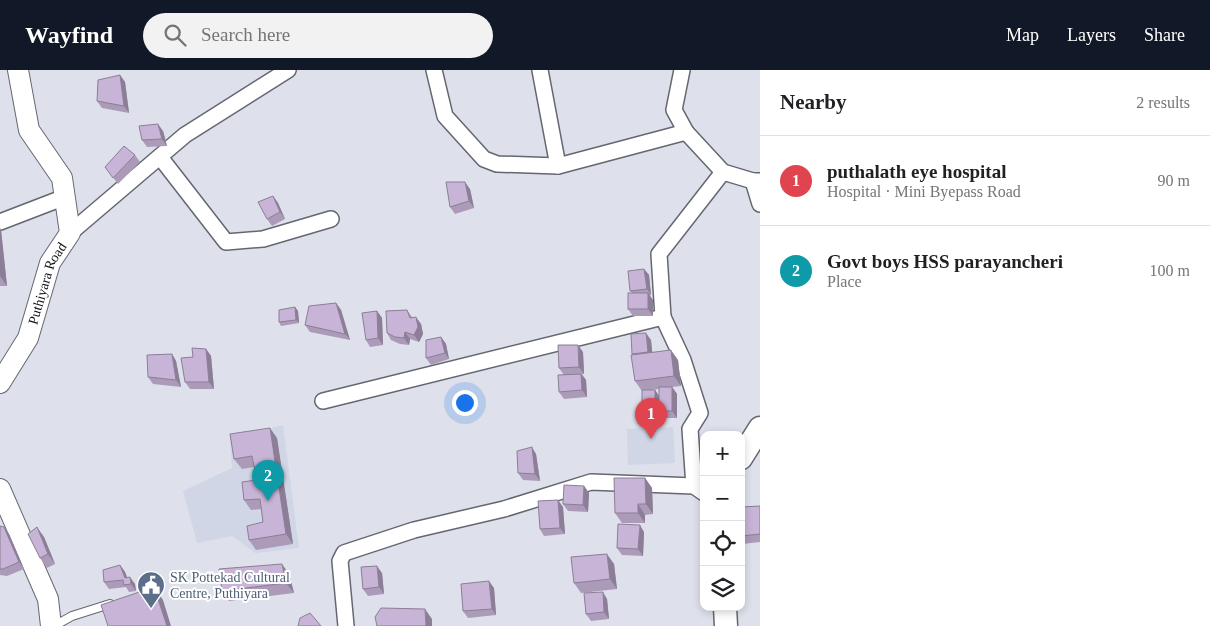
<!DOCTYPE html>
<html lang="en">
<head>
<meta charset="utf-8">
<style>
	:root { --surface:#fff; --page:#f2f2f2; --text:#202124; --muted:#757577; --line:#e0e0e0; --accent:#111827 }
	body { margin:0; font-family:"Times New Roman",serif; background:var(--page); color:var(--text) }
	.controls { position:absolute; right:15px; bottom:15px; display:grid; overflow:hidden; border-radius:10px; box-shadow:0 2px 8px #0003 }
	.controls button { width:45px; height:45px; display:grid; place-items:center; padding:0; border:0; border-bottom:1px solid var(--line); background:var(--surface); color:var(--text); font:25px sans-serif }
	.you { position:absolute; left:464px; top:332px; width:18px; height:18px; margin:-12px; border:4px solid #fff; border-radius:50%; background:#1a73e8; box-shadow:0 0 0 8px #1a73e833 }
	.badge { display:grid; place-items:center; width:32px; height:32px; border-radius:50%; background:var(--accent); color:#fff; font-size:16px; font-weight:700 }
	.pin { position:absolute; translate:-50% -41px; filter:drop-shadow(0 1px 2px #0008) }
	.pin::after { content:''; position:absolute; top:26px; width:18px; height:15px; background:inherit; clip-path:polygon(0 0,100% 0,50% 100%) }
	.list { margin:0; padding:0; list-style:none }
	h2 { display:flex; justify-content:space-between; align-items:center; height:65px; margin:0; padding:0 20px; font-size:21px }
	h2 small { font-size:16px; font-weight:400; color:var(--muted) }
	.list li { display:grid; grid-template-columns:32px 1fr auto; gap:15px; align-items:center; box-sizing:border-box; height:90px; padding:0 20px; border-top:1px solid var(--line) }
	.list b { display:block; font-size:19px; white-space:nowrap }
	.list p { margin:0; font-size:16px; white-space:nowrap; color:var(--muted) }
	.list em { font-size:16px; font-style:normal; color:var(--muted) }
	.icon { flex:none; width:28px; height:28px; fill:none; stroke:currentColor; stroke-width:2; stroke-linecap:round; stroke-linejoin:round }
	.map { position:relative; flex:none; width:760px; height:556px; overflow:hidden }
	header { display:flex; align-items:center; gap:30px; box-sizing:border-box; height:70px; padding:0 25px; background:var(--accent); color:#fff }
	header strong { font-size:24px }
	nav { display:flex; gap:28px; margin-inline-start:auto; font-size:18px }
	.search { width:350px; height:45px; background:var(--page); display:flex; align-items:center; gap:12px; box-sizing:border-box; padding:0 18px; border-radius:28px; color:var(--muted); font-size:19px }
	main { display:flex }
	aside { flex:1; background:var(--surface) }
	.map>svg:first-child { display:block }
	.built { fill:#d0d6e6 }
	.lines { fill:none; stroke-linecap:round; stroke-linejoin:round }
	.lane-casing { stroke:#64676f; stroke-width:10 }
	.street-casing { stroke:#64676f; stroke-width:18 }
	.secondary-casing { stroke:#64676f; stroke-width:22 }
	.primary-casing { stroke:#64676f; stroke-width:25 }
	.lane { stroke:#fff; stroke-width:8 }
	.street { stroke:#fff; stroke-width:15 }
	.secondary { stroke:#fff; stroke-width:20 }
	.primary { stroke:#fff; stroke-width:22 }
	.wall { fill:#ab9bb9; fill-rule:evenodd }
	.shaded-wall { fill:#8b7e96 }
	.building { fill:#c7b4d7; stroke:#8b7e96 }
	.labels { text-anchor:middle; stroke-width:4; stroke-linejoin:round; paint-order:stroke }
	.street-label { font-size:14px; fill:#0e1013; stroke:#fff }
	.service-label { font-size:14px; fill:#4e5e75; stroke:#fff; text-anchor:start }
</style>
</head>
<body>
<header>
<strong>Wayfind</strong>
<div class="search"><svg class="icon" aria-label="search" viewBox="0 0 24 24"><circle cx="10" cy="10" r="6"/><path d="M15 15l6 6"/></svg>Search here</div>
<nav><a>Map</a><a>Layers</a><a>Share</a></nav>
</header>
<main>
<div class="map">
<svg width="760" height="556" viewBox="0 0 760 556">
	<rect width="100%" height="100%" fill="#dee1eb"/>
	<g class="built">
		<polygon points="283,355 299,478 255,483 232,466 197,473 183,421 232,398 230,369"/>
		<polygon points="673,357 675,393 628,395 627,359"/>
	</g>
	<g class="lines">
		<g class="lane-casing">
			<polyline id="lane" points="54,556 72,546 110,534"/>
		</g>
		<g class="street-casing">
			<g id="street">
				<polyline points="434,0 445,46 484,89 497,94 558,96 686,62"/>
				<polyline points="540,0 558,96"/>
				<polyline points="682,0 674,40 686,62 723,102 753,111"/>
				<polyline points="160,87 226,172 263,169 331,149"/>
				<polyline points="760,111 753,111 760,134"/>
				<polyline points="0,152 65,127"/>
				<polyline points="70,163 185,65 288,0"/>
				<polyline points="323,331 663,247"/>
				<polyline points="694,416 690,359 700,343 683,290 663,247 659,184 723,102"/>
				<polyline points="346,556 340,491 344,483 414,460 504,439 591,412 694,416 704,423"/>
			</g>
		</g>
		<g class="secondary-casing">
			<g id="secondary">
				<path id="s1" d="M0,313L28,268L50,193L70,163L62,108L29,60L18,0"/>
				<polyline points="0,419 48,529 51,556"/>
			</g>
		</g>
		<g class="primary-casing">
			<g id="primary">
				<polyline points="741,388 760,358"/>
				<polyline points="725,537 726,556"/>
			</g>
		</g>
		<use href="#lane" class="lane"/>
		<use href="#street" class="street"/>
		<use href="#secondary" class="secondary"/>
		<use href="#primary" class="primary"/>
	</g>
	<g class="wall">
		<polygon points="120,5 125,12 129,43 102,38 97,31"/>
		<polygon points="163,61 167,76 147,77 142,70"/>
		<polygon points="135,85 140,92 118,114 105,97"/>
		<polygon points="470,119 474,138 455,144 450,137"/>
		<polygon points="273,126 278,133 285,149 272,156 267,149"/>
		<polygon points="0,158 1,160 7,216 0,216"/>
		<polygon points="644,199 649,205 651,225 649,226 653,230 653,246 633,246 628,239 632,223 630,221"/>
		<polygon points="336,233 341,240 350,270 310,262 305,255"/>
		<polygon points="295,237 298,241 299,253 281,256 279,252"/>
		<polygon points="407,240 412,247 421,254 423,264 419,272 410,269 409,275 400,274 391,270 387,263"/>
		<polygon points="377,241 382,248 383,275 370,277 366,270"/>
		<polygon points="441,267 446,274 449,289 431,295 426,288"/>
		<path d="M651,270L652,282L678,290L681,316L672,317L677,324V348H664L660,342V353L647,354L642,347V321L635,311L632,284ZM659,319V326L655,320H650Z"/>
		<polygon points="206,279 211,286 214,319 190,319 185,312 193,287"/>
		<polygon points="583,282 584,304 582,304 586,310 587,327 564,329 559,322 564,305 559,298"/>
		<polygon points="172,284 176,291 181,317 153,314 148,307"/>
		<polygon points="277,368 293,474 256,480 249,470 263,452 261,439 251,440 244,430 257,410 254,397 242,399 234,389"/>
		<polygon points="536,384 540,411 523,410 518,403"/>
		<polygon points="645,408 652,418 653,444 645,445 645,453 622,453 615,443"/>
		<polygon points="584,416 589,423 588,442 568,441 563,434"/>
		<polygon points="760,436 760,472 742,474 741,472 741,437"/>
		<polygon points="563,437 565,464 544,466 540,459"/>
		<polygon points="0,456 4,457 9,464 24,499 7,506 0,505"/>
		<polygon points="644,462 643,486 622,485 617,478"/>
		<polygon points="44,467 55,494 47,498 40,488"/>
		<polygon points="614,494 617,519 581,523 574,513"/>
		<polygon points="120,495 125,502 127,507 135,514 136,521 129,522 126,517 109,519 104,512"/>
		<polygon points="382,503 384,524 368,526 363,519"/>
		<polygon points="289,504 294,523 229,531 222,521"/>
		<polygon points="494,518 496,545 468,548 463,541"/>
		<polygon points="607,529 609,549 591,551 586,544"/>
	</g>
	<g class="shaded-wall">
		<polygon points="120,5 125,12 129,43 124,36"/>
		<polygon points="158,54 163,61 167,76 162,69"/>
		<polygon points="465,112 470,119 474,138 469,131"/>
		<polygon points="273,126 278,133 285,149 280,142"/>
		<polygon points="0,158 1,160 7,216 0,206"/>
		<polygon points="644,199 649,205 651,225 647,219"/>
		<polygon points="648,223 653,230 653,246 648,239"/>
		<polygon points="336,233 341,240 350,270 345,264"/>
		<polygon points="295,237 298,241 299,253 296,250"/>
		<polygon points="377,241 382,248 383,275 378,268"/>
		<polygon points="416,247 421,254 423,264 419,272 414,265"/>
		<polygon points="405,262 410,269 409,275 404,268"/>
		<polygon points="646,263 651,270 653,289 648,282"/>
		<polygon points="441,267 446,274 449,289 445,283"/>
		<polygon points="578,275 583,282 584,304 579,297"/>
		<polygon points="206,279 211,286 214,319 209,312"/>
		<polygon points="671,280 678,290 681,316 674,306"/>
		<polygon points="172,284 176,291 181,317 176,310"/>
		<polygon points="581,304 586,310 587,327 582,320"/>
		<polygon points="672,317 677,324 677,348 672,341"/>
		<polygon points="655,320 660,327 659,341 660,342 660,353 655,347"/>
		<polygon points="270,358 277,368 293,474 286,464"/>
		<polygon points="532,377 536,384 540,411 535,404"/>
		<polygon points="645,408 652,418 653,444 646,434"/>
		<polygon points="584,416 589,423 588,442 583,435"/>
		<polygon points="558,430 563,437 565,464 560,458"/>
		<polygon points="638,434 645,445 645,453 638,443"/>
		<polygon points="640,455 644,462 643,486 638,479"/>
		<polygon points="4,457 9,464 24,499 19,492"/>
		<polygon points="37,457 44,467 55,494 48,484"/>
		<polygon points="607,484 614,494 617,519 610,509"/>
		<polygon points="282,494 289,504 294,523 286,513"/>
		<polygon points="120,495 125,502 130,515 125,508"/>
		<polygon points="377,496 382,503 384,524 379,517"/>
		<polygon points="130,507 135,514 136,521 131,514"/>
		<polygon points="489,511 494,518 496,545 492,539"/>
		<polygon points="154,517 163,530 171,556 167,556"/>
		<polygon points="603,522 607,529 609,549 604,542"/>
		<polygon points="425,539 432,549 432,556 426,556"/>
	</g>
	<g class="building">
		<polygon points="120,5 124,36 97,31 98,10"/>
		<polygon points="158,54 162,69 142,70 139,56"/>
		<polygon points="124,76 135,85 113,108 105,97"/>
		<polygon points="446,112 465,112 469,131 450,137"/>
		<polygon points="273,126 280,142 267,149 258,132"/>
		<polygon points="644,199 647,219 630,221 628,201"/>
		<rect x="628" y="223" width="20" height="16"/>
		<polygon points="336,233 345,264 305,255 309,236"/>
		<polygon points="295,237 296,250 279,252 279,240"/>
		<polygon points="407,240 410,248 416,247 418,257 414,265 405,262 404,268 395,267 387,263 386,241"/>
		<polygon points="377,241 378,268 366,270 362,243"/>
		<polygon points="646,263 648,282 632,284 631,264"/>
		<polygon points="441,267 445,283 426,288 426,270"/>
		<polygon points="558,275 578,275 579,297 559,298"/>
		<polygon points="192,278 206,279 209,312 185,312 181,288 193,287"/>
		<polygon points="671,280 674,306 635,311 631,285"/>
		<polygon points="172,284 176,310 148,307 147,285"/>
		<polygon points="581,304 582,320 559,322 558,305"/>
		<rect x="659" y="317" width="13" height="24"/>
		<rect x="642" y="320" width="13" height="27"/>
		<polygon points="270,358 286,464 249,470 247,456 263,452 260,429 244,430 242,412 257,410 252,386 234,389 230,364"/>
		<polygon points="532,377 535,404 518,403 517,381"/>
		<polygon points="614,408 645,408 646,434 638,434 638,443 615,443"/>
		<polygon points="564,415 584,416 583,435 563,434"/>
		<polygon points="558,430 560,458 540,459 538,431"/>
		<polygon points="760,436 760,464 741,466 741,437"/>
		<polygon points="618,454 640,455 638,479 617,478"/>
		<polygon points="0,456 4,457 19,492 3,499 0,499"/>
		<polygon points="37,457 48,484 40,488 28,464"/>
		<polygon points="607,484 610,509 574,513 571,487"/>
		<polygon points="282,494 286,513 222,521 219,499"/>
		<polygon points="120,495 125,508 130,507 131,514 124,515 123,510 104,512 103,500"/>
		<polygon points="377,496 379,517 363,519 361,497"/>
		<polygon points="489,511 492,539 463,541 461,514"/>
		<polygon points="154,517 167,556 108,556 101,535"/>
		<polygon points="603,522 604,542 586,544 584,523"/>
		<polygon points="381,538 425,539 426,556 377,556 375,547"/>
		<polygon points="310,543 321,556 298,556 300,548"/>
	</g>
	<defs>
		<g id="civic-pin" transform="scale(1.4375)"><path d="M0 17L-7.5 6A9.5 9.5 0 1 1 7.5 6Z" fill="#5c6f8a" stroke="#fff"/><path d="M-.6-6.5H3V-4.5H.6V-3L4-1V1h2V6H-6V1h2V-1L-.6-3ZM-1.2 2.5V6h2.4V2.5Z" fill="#fff"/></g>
	</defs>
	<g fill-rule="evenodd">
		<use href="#civic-pin" x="151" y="515"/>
	</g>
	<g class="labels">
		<g class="street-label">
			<text dy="5" stroke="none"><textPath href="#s1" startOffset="111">Puthiyara Road</textPath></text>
		</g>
		<g class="service-label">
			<text x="170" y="512">SK Pottekad Cultural<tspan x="170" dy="16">Centre, Puthiyara</tspan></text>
		</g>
	</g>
</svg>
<div class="controls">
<button>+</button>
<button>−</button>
<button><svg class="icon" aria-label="locate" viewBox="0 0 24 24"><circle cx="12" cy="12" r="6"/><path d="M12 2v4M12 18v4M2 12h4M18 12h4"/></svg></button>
<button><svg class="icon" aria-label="layers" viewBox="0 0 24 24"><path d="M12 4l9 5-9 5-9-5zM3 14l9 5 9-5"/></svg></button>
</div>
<div class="you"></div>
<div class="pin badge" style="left:651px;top:369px;background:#e0444e">1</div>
<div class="pin badge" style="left:268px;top:431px;background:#0f9aa8">2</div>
</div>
<aside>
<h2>Nearby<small>2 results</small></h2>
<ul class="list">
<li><span class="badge" style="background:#e0444e">1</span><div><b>puthalath eye hospital</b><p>Hospital · Mini Byepass Road</p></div><em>90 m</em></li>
<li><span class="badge" style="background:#0f9aa8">2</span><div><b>Govt boys HSS parayancheri</b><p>Place</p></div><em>100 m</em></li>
</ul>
</aside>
</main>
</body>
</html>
